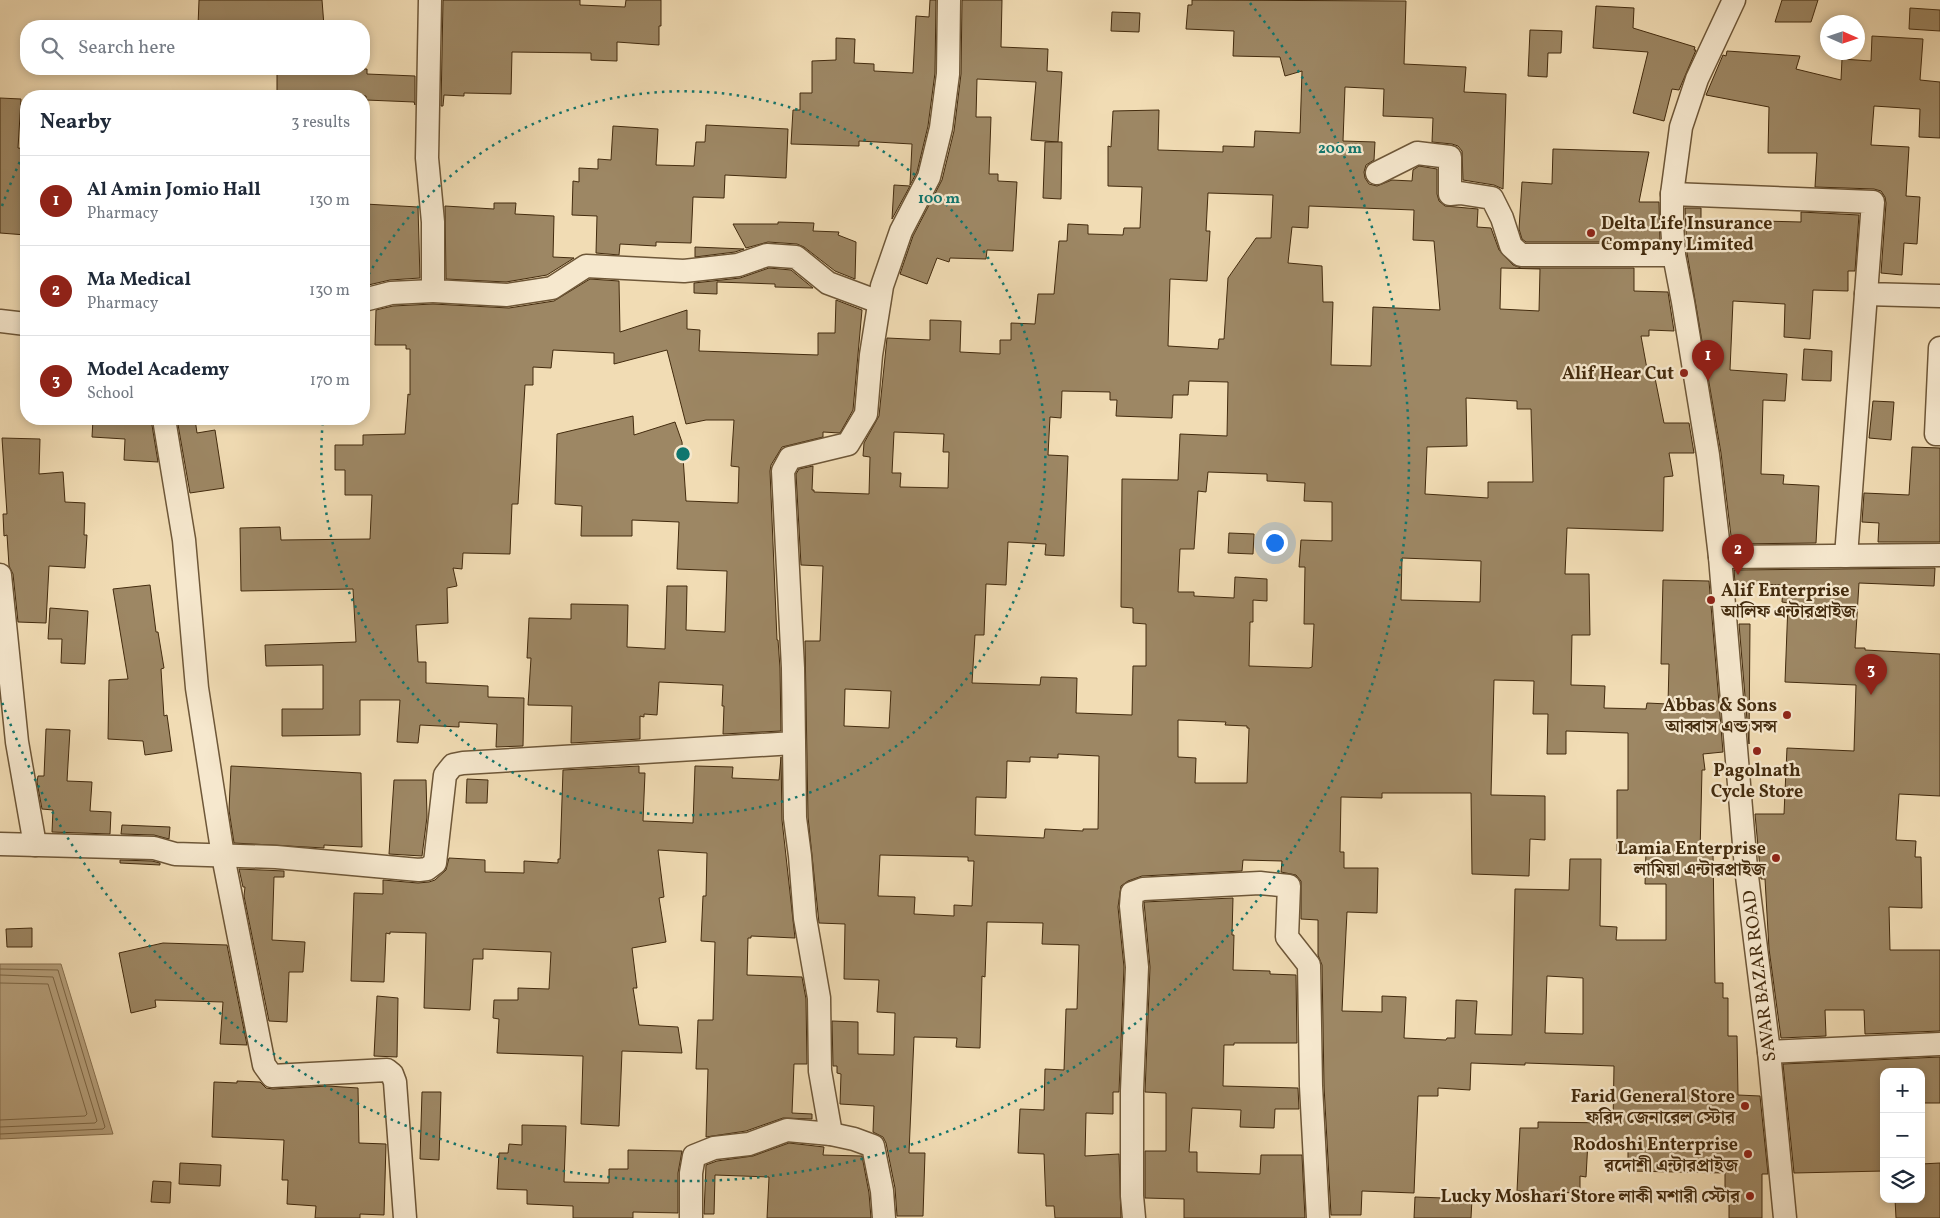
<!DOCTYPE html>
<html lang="en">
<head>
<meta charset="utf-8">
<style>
	:root { --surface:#fff; --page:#f2f2f3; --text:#1f2937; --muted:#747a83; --line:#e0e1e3; --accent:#8f2418 }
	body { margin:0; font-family:Vollkorn,"Noto Serif Bengali",serif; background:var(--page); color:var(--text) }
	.controls { position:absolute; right:15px; bottom:15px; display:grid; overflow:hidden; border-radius:10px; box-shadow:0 2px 8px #0003 }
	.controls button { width:45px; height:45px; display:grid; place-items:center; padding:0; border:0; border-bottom:1px solid var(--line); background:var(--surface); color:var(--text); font:25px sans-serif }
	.compass { position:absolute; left:1820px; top:15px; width:45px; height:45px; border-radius:50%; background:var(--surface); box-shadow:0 2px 8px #0003; rotate:93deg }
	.you { position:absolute; left:1274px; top:542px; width:18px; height:18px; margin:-12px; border:4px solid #fff; border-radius:50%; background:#1a73e8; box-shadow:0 0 0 8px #1a73e833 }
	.badge { display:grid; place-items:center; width:32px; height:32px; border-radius:50%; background:var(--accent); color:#fff; font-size:16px; font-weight:700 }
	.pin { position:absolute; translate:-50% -41px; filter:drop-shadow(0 1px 2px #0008) }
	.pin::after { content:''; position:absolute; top:26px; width:18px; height:15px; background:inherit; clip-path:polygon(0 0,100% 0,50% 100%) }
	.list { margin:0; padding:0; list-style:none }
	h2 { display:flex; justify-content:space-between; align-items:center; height:65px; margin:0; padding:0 20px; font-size:21px }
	h2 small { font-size:16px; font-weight:400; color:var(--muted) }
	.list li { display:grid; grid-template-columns:32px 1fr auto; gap:15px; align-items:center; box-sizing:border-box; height:90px; padding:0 20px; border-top:1px solid var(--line) }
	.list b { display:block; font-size:19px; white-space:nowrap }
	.list p { margin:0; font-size:16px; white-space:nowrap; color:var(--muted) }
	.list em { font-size:16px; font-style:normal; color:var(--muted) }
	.icon { flex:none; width:28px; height:28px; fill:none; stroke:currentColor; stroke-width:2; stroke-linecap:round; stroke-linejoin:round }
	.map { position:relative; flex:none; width:1940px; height:1218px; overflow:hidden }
	.search { position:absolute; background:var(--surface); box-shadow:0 2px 8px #0003; left:20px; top:20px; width:350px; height:55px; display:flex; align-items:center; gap:12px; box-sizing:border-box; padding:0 18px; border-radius:20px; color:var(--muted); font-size:19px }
	.panel { position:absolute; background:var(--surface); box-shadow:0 2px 8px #0003; left:20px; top:90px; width:350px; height:335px; border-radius:20px }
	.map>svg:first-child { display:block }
	.water { fill:#b6a07c; stroke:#887150 }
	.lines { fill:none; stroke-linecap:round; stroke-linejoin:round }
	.shore { stroke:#7c6645; stroke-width:1 }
	.building { fill:#9d8764; stroke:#432b0e; fill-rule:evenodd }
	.minor-casing { stroke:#6e5738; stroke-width:25 }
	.minor { stroke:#f6e8ce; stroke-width:22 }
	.ring { fill:none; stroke:#0f766e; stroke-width:2.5; stroke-dasharray:2.5 5 }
	.poi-dot { fill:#8f2418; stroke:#f6e8ce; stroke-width:2 }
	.labels { text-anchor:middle; stroke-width:4.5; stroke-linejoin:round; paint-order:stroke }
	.poi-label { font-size:18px; font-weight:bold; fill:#432b0e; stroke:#f6e8ce; text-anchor:end }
	.street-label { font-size:18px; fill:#432b0e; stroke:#f6e8ce }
	.centre { fill:#0f766e; stroke:#f6e8ce; stroke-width:2.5 }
	.ring-label { font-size:15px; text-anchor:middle; font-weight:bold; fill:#0f766e; stroke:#f6e8ce; stroke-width:4.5; stroke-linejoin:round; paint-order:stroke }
</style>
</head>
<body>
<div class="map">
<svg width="1940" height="1218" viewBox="0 0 1940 1218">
	<rect width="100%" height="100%" fill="#f1dcb4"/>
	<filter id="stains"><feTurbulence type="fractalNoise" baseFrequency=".004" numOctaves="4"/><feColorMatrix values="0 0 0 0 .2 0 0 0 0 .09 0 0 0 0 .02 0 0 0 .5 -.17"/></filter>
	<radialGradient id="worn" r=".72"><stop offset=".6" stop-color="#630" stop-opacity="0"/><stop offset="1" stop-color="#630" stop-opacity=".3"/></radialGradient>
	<polygon class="water" points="0,964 61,964 113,1134 0,1139"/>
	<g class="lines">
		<g class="shore">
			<polyline points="0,969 58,970 105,1127 103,1129 0,1134"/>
			<polyline points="0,975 53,977 97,1121 95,1123 0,1127"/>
			<polyline points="0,983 48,984 87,1114 85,1116 0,1120"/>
		</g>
	</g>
	<g class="building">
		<polygon points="199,0 322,0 324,26 198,26"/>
		<polygon points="443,0 580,0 580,5 625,7 626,0 661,0 661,26 659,26 659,45 617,42 617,61 591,60 591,53 512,52 511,94 464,93 464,96 444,95 443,106 441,106"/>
		<polygon points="930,0 936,0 935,73 928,126 917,172 910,185 912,144 859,141 859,146 791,144 793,110 800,110 800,93 812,93 812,61 836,60 836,38 855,39 854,63 874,64 874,71 913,73 916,16 929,17"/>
		<polygon points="962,0 1002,0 1001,47 1048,49 1047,71 1062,72 1058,142 1031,140 1036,82 977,79 976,117 991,117 989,174 998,174 998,181 1017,182 1013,251 987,250 986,259 950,258 949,262 937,258 927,284 900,274 913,236 942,180 954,131 961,74"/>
		<path d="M1192,0L1406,1L1404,64L1466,67L1464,92L1506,94L1503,189L1494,185L1463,180L1462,151L1458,146L1452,144L1432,142L1433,118L1383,116L1384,89L1345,87L1343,141L1375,142L1374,160L1366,165L1364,172L1365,178L1369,184L1377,186L1392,180L1412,181L1413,170L1419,166L1437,169V194L1439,201L1445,206L1478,209L1477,227L1491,228L1499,250L1513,265L1521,268H1634V291L1668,292L1674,331L1649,330V336H1641L1649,380L1655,378L1664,423H1689L1694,453H1669L1673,476L1664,477L1663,531L1567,528L1565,574H1589L1590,635H1572L1571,685L1605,686L1604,708L1646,709L1647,703L1668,704L1669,664H1661L1663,580L1709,581L1723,752L1703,754L1705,770H1702L1700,853H1713L1715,983H1723V998H1728V1036H1737L1738,1095L1760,1096L1768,1174H1762V1218H1729V1194H1725V1173L1628,1171V1142L1588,1141L1586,1177L1580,1176V1193L1517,1191L1520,1128H1538V1122L1613,1123L1614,1066L1525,1063V1065L1471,1063L1470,1090L1438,1088V1096H1418L1414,1193L1362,1191L1361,1215H1331L1324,1086L1322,965L1318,955V920L1301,919V881L1296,875L1281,872L1282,861L1243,860L1242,871L1142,876L1128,881L1121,886L1118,907L1124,967L1119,1092H1113V1114L1086,1113L1085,1156L1119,1154L1121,1218H1055L1054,1206H1046L1044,1154L1018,1153L1020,1109L1044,1110L1045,1069L1064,1070L1066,1009H1077L1079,945L1042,944L1043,923L987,922L985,977L982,976L980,1048L956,1047L957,1038L914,1037L909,1153H925L923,1216H897L895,1188L886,1143L883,1137L873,1132L874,1106L840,1104L841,1074L837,1073V1066H833L832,1021L858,1022V1054L894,1055L895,1013L877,1012L879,980L844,979L845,924L819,923L808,817L805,641H820L823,566L801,565L796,474L799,469L813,466L812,490H814V492L869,494L870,457L863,456L864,443L879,416L887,338L930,340V320L961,321L960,352L1000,354V340H1011V323L1035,324L1038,294H1054L1059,241H1067L1068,224L1088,225V234L1123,235L1124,228H1140L1142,187L1108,186V146L1111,147L1113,111L1159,110L1158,150L1223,152V146L1254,147L1255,131L1300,133L1302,71L1285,76L1280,57L1233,56L1234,31L1186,29L1188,5H1192ZM1208,193L1273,195L1271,238H1256L1228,278L1224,339H1219L1218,349L1168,346L1170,279L1207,281L1210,231H1206ZM1309,206L1414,210L1413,240L1434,241L1440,310L1373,307L1371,366L1331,365L1333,302H1323L1322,266L1288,263L1292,227L1308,228ZM1501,268L1540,269L1539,311L1500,309ZM1189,381L1228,382L1227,436L1180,434L1178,480L1122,479L1121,607L1133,608V623L1146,624V666H1133L1132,715L1076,713L1077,678L1041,677L1040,685L972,683L975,635H984L986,584L1006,585L1008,542L1046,544L1045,555L1064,556L1068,456L1048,455L1050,417L1061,418L1062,391L1110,392V400H1117L1116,416L1172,418L1173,395H1188ZM1466,398L1517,401V409H1531L1533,482H1488V498L1425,494L1427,447L1467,446ZM894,432L944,434L943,452H949L948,488L900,487L901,473H892ZM1208,472L1267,474V481L1305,483L1304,501L1332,502V541L1301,540L1299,567H1305L1304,624H1314L1312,667L1309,668L1249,666L1250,622H1253V600L1267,601V579L1235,577L1234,598L1194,596V592H1178L1180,549H1194L1198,491L1206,492ZM1402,558L1481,561L1480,602L1401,600ZM1494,680L1534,681L1533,714H1548L1547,754H1566V731L1628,733V790H1617V851H1646L1645,884H1666V940H1616L1617,927L1600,926L1601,859H1570L1569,890L1515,889L1512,1035L1475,1034L1477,1001L1456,1000L1455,1038H1447L1446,1040L1404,1038L1406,997L1382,996V1012L1342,1011L1347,912L1377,913L1378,868H1344V852H1340L1341,797L1382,798V793H1471L1472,874L1529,876L1530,839L1545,840V796L1491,795ZM845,689L891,691L889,728L844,726ZM1178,720L1226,722L1225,725L1247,726V728H1249L1247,783H1195L1196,758L1178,757ZM1058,754L1099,756L1098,829H1083V831L1045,829L1044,838L975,835L976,797L1006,798L1007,761L1030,762V757L1058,758ZM880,855L968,857V861H974L972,906L954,905V916L914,914L915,897L878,896ZM1547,976L1583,978V1034L1545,1033Z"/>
		<polygon points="1782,0 1818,0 1811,22 1775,22"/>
		<polygon points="1596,6 1634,8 1633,28 1695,47 1694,50 1696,50 1679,90 1672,89 1664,121 1633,113 1648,52 1593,48"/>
		<polygon points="1910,8 1940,10 1940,31 1909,29"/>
		<polygon points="1112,12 1140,13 1139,32 1111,31"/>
		<polygon points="1530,30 1562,31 1561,53 1548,53 1547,77 1528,76"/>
		<polygon points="1872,36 1923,39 1920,80 1940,82 1940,138 1919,137 1920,109 1874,106 1871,145 1909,147 1906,196 1920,197 1917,244 1904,243 1902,275 1881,273 1886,203 1885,197 1881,191 1874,189 1815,187 1817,153 1768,153 1769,107 1706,95 1723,55 1726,56 1727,51 1800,56 1796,69 1841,80 1842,59 1871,61"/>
		<polygon points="277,69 367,69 367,74 415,76 415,105 414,102 366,100 366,96 277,96"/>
		<polygon points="0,98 21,99 18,148 26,149 26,235 0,233"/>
		<polygon points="706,125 788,129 786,178 725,175 724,198 693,197 691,243 656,242 656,246 620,244 619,255 596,253 597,216 572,215 573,181 579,182 579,168 598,169 598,159 611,160 613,126 658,129 656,165 694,166 696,142 705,142"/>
		<polygon points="1045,142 1062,142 1061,199 1043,198"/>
		<polygon points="1553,149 1649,152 1639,202 1659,202 1660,242 1526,242 1522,239 1519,229 1522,182 1552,184"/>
		<polygon points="894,185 910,186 892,219"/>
		<polygon points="494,203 516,203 515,214 554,216 553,257 574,258 547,275 506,282 446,279 445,206 494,209"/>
		<polygon points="365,204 418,207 420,278 390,280 364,286"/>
		<polygon points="1685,208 1701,208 1701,224 1762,226 1762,221 1801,222 1801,212 1859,215 1855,271 1848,271 1848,291 1813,290 1810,339 1784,337 1785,304 1733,301 1730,370 1787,374 1785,401 1763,400 1761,474 1784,475 1783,484 1819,486 1816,543 1732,544 1721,453 1687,253"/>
		<polygon points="778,222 814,223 813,231 839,232 838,235 856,242 855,279 835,271 804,247 797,244 768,242 746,248 733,224 778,224"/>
		<polygon points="695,247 744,249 735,252 695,257"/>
		<polygon points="769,268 791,270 813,288 775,287 775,284 717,282 717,294 694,293 694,283 740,278"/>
		<polygon points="590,279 619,281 620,332 687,310 687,329 700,330 699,351 818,355 818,333 835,333 836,300 862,310 853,410 840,433 823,432 823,437 782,447 771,465 770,471 777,640 778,640 780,668 781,731 723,734 724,706 722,706 723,685 659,682 657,715 644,714 644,717 640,716 640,739 571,743 572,706 528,705 531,658 527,658 529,618 571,619 571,604 628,605 627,647 665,649 667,586 687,586 686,630 725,632 727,571 677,569 679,522 632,520 632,536 581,536 582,506 555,504 557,434 633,416 634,435 675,422 682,442 686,501 738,503 739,467 731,466 734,420 706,420 686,424 667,350 614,364 614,353 553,350 551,368 533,367 533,385 525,385 518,504 512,504 510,554 463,553 462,569 453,568 457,586 447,588 448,623 416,625 418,662 426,662 426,683 488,686 488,697 524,698 523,746 496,747 497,724 459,722 459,727 420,725 418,743 397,742 400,700 360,700 360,735 282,736 282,709 323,709 323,665 266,666 265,645 356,642 353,589 241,591 240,528 280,527 281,540 370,539 372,495 345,495 345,470 335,470 335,445 363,445 363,435 405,434 408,394 410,395 410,349 406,349 406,345 375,345 376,310 393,306 433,304 509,308 554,301"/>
		<polygon points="1804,349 1832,351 1831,381 1802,380"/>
		<polygon points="1873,401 1894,402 1891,440 1869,438"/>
		<polygon points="93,419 151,419 158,462 124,460 125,439 92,437"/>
		<polygon points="177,419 195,419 197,433 215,430 224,488 190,493"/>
		<polygon points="2,438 40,439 39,474 63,472 65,502 85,503 84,535 87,535 85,568 49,566 46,623 18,622 13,574 9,566 7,535 4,536 3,514 7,514"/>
		<polygon points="1912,447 1940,448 1940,542 1878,542 1879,523 1862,522 1864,493 1909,495"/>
		<polygon points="1229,533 1254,534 1253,554 1228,553"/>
		<polygon points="1935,568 1934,586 1859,583 1855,648 1865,648 1865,650 1940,654 1940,796 1899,794 1896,840 1916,841 1915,857 1921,857 1922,908 1889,907 1890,950 1940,950 1940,1031 1865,1034 1864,1010 1825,1010 1826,1036 1781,1038 1769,949 1765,879 1761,879 1755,814 1784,814 1787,748 1854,751 1856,685 1785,682 1788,603 1782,602 1783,585 1735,583 1734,570"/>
		<polygon points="150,585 156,632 158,632 164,668 161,669 164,716 167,715 172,751 145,755 143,741 108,739 109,680 128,679 113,589"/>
		<polygon points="50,608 88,611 85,664 61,663 62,639 48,639"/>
		<polygon points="1739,624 1750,624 1749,744"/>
		<polygon points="46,729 70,730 67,781 92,782 90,811 111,812 110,834 52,832 53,810 42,809 37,782 38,776 44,776"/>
		<polygon points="781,757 782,820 795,938 751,936 751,938 748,938 747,975 802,977 806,999 807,1064 794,1064 792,1113 812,1114 812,1119 783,1118 746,1131 706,1137 708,1069 696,1069 698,1020 713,1020 715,942 701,941 703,896 706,896 707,853 658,850 664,897 659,898 666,942 632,948 637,988 633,988 639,1025 678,1027 682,1053 622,1051 619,1126 581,1124 583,1056 497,1053 499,1019 493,1018 494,1000 518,1000 518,988 549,989 551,952 483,949 483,959 473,959 470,1010 424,1008 426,933 390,932 390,934 386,933 384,982 351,981 354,893 383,894 383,880 418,883 429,882 435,880 446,870 449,858 485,860 485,872 524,873 524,861 558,863 558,859 560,859 563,770 639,766 639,773 645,773 643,821 693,823 695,766 733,767 732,778 779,780"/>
		<polygon points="231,766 361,773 362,847 324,845 324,848 234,843 229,810"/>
		<polygon points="467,779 488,780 487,803 466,803"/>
		<polygon points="394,780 426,780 427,817 422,856 389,854"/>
		<polygon points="122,825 170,827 169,839 154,835 121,834"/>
		<polygon points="120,860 152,861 160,863 160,865 120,863"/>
		<polygon points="239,869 284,871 284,877 274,877 272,940 305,942 303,972 289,972 287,1022 269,1021 244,896 245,887 243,887"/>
		<polygon points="1233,898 1232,935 1234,935 1233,970 1270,971 1270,974 1296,975 1297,1043 1234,1043 1234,1045 1224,1045 1223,1086 1298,1088 1299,1109 1275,1109 1274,1128 1240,1127 1241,1110 1192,1108 1189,1152 1197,1152 1197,1172 1260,1174 1261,1155 1302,1155 1305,1218 1184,1218 1184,1199 1145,1198 1145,1151 1166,1151 1166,1093 1145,1092 1150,967 1144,902"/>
		<polygon points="32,928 32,947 7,947 6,929"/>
		<polygon points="163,943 227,945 247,1045 220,1044 223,1002 155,1000 156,1007 131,1013 119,953"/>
		<polygon points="377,996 398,998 397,1057 374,1056"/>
		<polygon points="1940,1057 1940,1103 1921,1103 1921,1072 1884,1072 1884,1171 1794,1173 1783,1064"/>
		<polygon points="237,1081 260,1082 266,1088 273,1089 328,1086 358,1088 359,1143 386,1144 384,1215 360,1214 360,1218 315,1218 316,1206 287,1204 288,1180 282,1180 284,1140 212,1137 214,1082 237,1083"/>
		<polygon points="422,1092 441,1092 439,1160 420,1159"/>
		<polygon points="522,1125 566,1126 564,1182 609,1183 609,1169 628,1169 628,1150 682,1151 678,1173 678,1213 633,1212 633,1218 573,1218 573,1206 527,1204 527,1190 497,1189 499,1153 508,1153 509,1144 522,1145"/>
		<polygon points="789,1143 824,1147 823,1155 862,1156 869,1193 871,1218 767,1218 769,1177 715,1175 714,1214 704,1214 706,1165 717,1161 753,1156"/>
		<polygon points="180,1163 221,1165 220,1186 179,1184"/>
		<polygon points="1940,1163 1940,1218 1896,1218 1895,1199 1921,1199 1921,1164"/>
		<polygon points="153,1181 171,1182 170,1203 151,1202"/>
		<polygon points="1415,1197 1472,1199 1471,1218 1414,1218"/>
	</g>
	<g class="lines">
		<g class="minor-casing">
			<g id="minor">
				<polyline points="430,0 427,158 433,222 433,291 507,295 552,288 586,266 684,271 738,265 767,255 796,257 828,283 879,302"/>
				<polyline points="1734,0 1697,79 1681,127 1672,194 1672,224 1674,255 1683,302 1708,455 1720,557 1746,868 1769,1052 1785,1218"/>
				<polyline points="1377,173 1417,153 1450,157 1450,194 1460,193 1492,198 1502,218 1511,246 1521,255 1674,255"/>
				<polyline points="1672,194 1873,202 1866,294 1940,296"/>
				<polyline points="364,300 391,293 433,291"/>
				<polyline points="0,321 26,324"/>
				<polyline points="1940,348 1936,434 1940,434"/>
				<polyline points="164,419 184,540 197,688 223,856 264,1065 272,1076 387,1070 392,1074 395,1082 405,1218"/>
				<polyline points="1846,556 1866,294"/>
				<polyline points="1720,557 1940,555"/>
				<polyline points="0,575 17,742 35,845"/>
				<polyline points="794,743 795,818 800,856 805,918 819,998 820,1071 831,1134"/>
				<polyline points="0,844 154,848 175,854 276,857 419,870 427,869 435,863 445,775 453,765 463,763 794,743 793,668 783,471 790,458 848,444 866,414 871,355 882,286 901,231 929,177 941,128 948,74 949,0"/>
				<polyline points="1769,1052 1940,1044"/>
				<polyline points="691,1218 691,1173 694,1156 714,1148 749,1144 787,1130 831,1134 854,1139 873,1146 882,1191 884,1218"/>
				<polyline points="1134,1218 1132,1196 1132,1091 1137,967 1131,906 1132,893 1143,889 1260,883 1289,886 1287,937 1309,965 1311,1086 1318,1218"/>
			</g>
		</g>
		<use href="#minor" class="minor"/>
	</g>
	<g class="ring">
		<path d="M365 281A362 362 0 1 1 323 419"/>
		<path d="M2 206A725 725 0 0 1 26 148M1250 3A725 725 0 1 1 2 702"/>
	</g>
	<g class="poi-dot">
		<circle cx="1591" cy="233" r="5"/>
		<circle cx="1684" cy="373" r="5"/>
		<circle cx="1711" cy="600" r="5"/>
		<circle cx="1787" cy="715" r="5"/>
		<circle cx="1757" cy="751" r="5"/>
		<circle cx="1776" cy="858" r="5"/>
		<circle cx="1745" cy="1106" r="5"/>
		<circle cx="1748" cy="1154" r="5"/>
		<circle cx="1750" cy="1196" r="5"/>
	</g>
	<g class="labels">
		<g class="poi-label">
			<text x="1601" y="229" text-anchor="start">Delta Life Insurance<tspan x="1601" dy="21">Company Limited</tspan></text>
			<text x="1674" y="379">Alif Hear Cut</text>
			<text x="1721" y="596" text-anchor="start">Alif Enterprise<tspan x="1721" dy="21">আলিফ এন্টারপ্রাইজ</tspan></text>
			<text x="1777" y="711">Abbas &amp; Sons<tspan x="1777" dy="21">আব্বাস এন্ড সন্স</tspan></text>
			<text x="1757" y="776" text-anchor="middle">Pagolnath<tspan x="1757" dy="21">Cycle Store</tspan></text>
			<text x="1766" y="854">Lamia Enterprise<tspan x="1766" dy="21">লামিয়া এন্টারপ্রাইজ</tspan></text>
			<text x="1735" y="1102">Farid General Store<tspan x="1735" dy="21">ফরিদ জেনারেল স্টোর</tspan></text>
			<text x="1738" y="1150">Rodoshi Enterprise<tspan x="1738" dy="21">রদোশী এন্টারপ্রাইজ</tspan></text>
			<text x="1740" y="1202">Lucky Moshari Store লাকী মশারী স্টোর</text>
		</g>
		<g class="street-label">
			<text transform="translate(1759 976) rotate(-97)" y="6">SAVAR BAZAR ROAD</text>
		</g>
	</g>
	<circle cx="683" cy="454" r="8" class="centre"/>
	<g class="ring-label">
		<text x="1340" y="153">200 m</text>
		<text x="939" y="203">100 m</text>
	</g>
	<rect width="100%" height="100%" filter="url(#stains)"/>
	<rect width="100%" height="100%" fill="url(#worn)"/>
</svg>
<div class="controls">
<button>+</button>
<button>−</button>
<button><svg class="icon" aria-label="layers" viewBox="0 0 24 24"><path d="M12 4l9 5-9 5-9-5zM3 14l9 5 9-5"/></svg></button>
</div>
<svg class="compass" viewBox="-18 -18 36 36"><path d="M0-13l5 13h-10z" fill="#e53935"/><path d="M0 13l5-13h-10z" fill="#747a83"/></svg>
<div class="you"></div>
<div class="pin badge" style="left:1708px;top:381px">1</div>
<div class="pin badge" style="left:1738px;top:575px">2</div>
<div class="pin badge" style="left:1871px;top:695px">3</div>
<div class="search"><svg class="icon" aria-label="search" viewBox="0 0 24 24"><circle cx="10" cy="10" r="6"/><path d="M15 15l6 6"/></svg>Search here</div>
<section class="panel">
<h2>Nearby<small>3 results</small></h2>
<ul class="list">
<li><span class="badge">1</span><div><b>Al Amin Jomio Hall</b><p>Pharmacy</p></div><em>130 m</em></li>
<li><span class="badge">2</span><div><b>Ma Medical</b><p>Pharmacy</p></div><em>130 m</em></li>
<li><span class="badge">3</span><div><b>Model Academy</b><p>School</p></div><em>170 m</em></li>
</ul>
</section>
</div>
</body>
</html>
